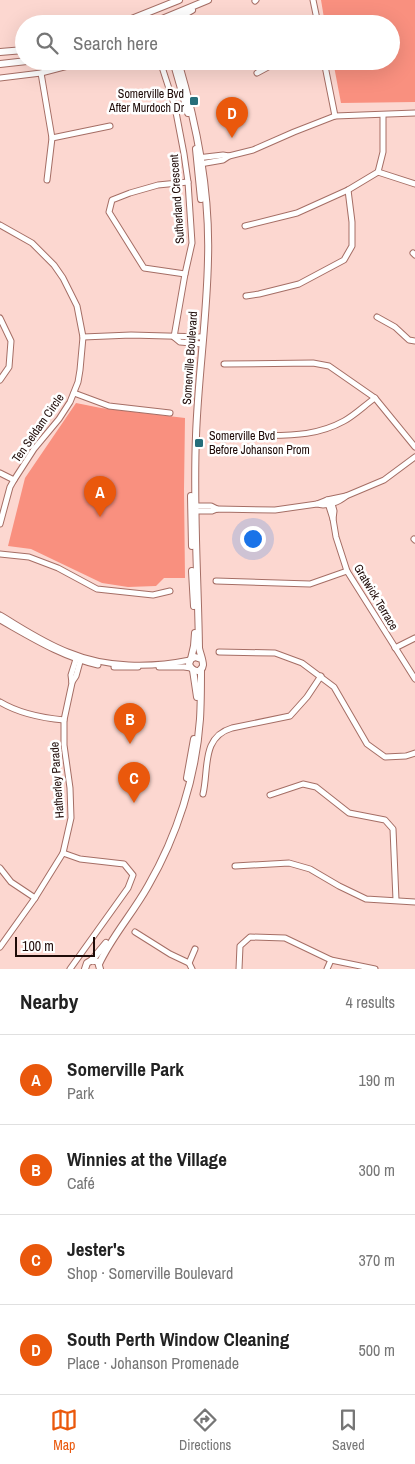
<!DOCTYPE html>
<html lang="en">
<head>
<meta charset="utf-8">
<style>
	:root { --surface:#fff; --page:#f2f2f2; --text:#222; --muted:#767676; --line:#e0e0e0; --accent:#ea580c }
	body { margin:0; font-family:"Archivo Narrow",sans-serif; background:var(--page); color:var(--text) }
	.scale { position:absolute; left:15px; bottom:12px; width:80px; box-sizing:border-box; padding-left:5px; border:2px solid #1f0b08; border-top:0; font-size:14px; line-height:18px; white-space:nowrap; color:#1f0b08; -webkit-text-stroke:4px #fff; paint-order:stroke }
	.you { position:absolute; left:252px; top:538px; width:18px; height:18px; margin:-12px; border:4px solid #fff; border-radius:50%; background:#1a73e8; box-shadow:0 0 0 8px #1a73e833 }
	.badge { display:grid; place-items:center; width:32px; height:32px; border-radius:50%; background:var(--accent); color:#fff; font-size:16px; font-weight:700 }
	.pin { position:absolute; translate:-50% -41px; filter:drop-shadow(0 1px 2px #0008) }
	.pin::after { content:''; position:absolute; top:26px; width:18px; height:15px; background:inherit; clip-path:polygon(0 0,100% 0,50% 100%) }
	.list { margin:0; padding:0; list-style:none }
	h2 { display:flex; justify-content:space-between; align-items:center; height:65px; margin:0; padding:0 20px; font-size:21px }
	h2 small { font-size:16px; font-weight:400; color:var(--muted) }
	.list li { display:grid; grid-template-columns:32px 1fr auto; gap:15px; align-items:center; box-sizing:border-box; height:90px; padding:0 20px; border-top:1px solid var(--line) }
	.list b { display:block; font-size:19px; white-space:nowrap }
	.list p { margin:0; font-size:16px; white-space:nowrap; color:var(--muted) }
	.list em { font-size:16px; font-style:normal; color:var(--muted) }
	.icon { flex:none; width:28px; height:28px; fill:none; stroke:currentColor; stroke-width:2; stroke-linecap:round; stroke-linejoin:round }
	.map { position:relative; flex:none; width:415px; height:969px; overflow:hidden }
	.search { position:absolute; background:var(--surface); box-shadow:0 5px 20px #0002; left:15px; right:15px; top:15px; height:55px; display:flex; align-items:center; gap:12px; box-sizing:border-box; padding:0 18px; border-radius:28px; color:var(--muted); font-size:19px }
	.sheet { height:425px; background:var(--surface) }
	nav { display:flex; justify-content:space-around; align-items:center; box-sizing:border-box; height:70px; border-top:1px solid var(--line); background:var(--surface); font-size:14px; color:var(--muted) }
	nav a { display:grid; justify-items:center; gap:2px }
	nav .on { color:var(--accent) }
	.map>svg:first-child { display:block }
	.green { fill:#f9907f }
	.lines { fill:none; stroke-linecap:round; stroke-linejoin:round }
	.minor-casing { stroke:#a56e65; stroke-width:7 }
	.major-casing { stroke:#a56e65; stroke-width:8 }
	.minor { stroke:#fff; stroke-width:5 }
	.major { stroke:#fff; stroke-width:6 }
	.poi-dot { fill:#266e7a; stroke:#fff; stroke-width:2 }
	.labels { text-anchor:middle; stroke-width:5; stroke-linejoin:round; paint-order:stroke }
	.poi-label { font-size:12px; fill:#1f0b08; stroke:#fff; text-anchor:end }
	.street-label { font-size:12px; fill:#1f0b08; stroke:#fff }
</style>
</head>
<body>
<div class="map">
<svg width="415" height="969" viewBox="0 0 415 969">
	<rect width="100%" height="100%" fill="#fcd7d0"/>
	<g class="green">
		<polygon points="321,0 415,0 415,102 341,103 333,61 391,61 391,24 325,24"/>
		<polygon points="76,403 101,408 185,418 184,489 185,578 164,578 156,586 128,587 102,583 31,549 8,546 25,478"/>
	</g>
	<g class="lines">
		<g class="minor-casing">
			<g id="minor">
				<polyline points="313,0 318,24"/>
				<polyline points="255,1 256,0"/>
				<polyline points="159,61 162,67 175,107 184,154 188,182 192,243 185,274 174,337"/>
				<polyline points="324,61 335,116"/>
				<polyline points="41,73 52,138 47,180"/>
				<polyline points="257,73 270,66 300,61"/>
				<polyline points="0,78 41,73 87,61"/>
				<polyline points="52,138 110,126"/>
				<polyline points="197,158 223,155 229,156"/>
				<polyline points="200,164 223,160 229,156 253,150 294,132 335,116 415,113"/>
				<polyline points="378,172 415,184"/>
				<polyline points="0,225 32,243 54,265 63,278 77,306 83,337 80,370 78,382 70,402 59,419 34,449 14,480 10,487 0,524"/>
				<polyline points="245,226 297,213 348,190 378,172 383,152 383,115"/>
				<polyline points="413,253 415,255"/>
				<polyline points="185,274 144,268 109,212 112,200 130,193 158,185 188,182"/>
				<polyline points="246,296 259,294 299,284 344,260 352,246 352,222 348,190"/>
				<polyline points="377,317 395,327 409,340 415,341"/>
				<polyline points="0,318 11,341 9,367 0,380"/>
				<polyline points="83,337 131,335 203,337"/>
				<polyline points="174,337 180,342 202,344"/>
				<polyline points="224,364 313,363 329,366 375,398 415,447"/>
				<polyline points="74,393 109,406 170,413"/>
				<path d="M224,439C266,431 304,443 344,421C355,415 365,405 375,398"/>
				<polyline points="0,473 14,480"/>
				<polyline points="327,500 333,519 336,537 347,571 415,679"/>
				<polyline points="331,500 334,511 333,519"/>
				<path d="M317,504C326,507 339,502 346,496L384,480L415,457"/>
				<polyline points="194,506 211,506 217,509"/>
				<polyline points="193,511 212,511 217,509 275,510 317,504 327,500 346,496"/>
				<polyline points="414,539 415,540"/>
				<polyline points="0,554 29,557 58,568 97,589 153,595 170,591"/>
				<polyline points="216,581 310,584 347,571"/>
				<path d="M0,615C22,628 44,643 68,652C106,668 151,668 190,660"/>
				<path d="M0,620C32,638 62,657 98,665"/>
				<polyline points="395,648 415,638"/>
				<polyline points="219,652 275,653 302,663 334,687 367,744 385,757 406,756 415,753"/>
				<polyline points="114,667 138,667"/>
				<polyline points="159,667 184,667 191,668"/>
				<polyline points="72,682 76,676 81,658"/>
				<path d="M0,702C20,714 42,718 64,720"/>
				<path d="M203,794C209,769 201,737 232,728L290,716L307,697L321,676"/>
				<polyline points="270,795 303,784 316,787 349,813 385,820 393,829 396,900"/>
				<polyline points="63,853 80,859 124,864 133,875 128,888 70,969"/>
				<polyline points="235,866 289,863 310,869 339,886 366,899 415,902"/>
				<polyline points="0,868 11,882 35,898"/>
				<polyline points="135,932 170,954 189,963 192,969"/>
				<polyline points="0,947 35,898 63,853 71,818 70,788 64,745 64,720 72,683 71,675 77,656"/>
				<polyline points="189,963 195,949"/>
				<polyline points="239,969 240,946 250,937 285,938 331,960 375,969"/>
				<polyline points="327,969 331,960"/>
			</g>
		</g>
		<g class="major-casing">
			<g id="major">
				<polyline points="119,24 179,0"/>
				<polyline points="150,24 208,0"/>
				<polyline points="173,24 178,18 192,10"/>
				<polyline points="0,52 24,50"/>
				<polyline points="173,61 188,113"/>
				<path d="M178,61C197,126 210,191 208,259C207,318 198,377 196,436C193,507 198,577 199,648C200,653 203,660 203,665C202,674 192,672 189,664L191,659L195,657L201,659"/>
				<polyline points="0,64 27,61"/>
				<polyline points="196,149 201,199"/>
				<polyline points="191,496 192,546"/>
				<polyline points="192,571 194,606"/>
				<polyline points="191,659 194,646 195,633"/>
				<polyline points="193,670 197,697"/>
				<polyline points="187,778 194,739"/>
				<polyline points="92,960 106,943"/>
				<path d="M99,964C112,936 133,913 148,886C177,836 196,777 200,719C201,702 201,686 201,669"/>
				<polyline points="85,969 87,963 92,960 98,962 100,969"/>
			</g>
		</g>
		<use href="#minor" class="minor"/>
		<use href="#major" class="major"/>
	</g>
	<g class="poi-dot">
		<rect x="189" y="96" width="10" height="10" rx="2.5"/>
		<rect x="194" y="438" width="10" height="10" rx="2.5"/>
	</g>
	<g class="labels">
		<g class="poi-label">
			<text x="184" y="98">Somerville Bvd<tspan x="184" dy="14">After Murdoch Dr</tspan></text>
			<text x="209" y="440" text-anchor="start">Somerville Bvd<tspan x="209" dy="14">Before Johanson Prom</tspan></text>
		</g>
		<g class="street-label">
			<text transform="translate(177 199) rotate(-94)" y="4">Sutherland Crescent</text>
			<text transform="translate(190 358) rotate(-86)" y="4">Somerville Boulevard</text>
			<text transform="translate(38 428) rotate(-55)" y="4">Ten Seldam Circle</text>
			<text transform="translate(376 597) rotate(59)" y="4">Gratwick Terrace</text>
			<text transform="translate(57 780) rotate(-94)" y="4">Hatherley Parade</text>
		</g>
	</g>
</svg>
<div class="scale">100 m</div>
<div class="you"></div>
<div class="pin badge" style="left:100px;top:517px">A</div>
<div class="pin badge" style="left:130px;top:744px">B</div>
<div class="pin badge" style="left:134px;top:803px">C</div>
<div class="pin badge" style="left:232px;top:138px">D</div>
<div class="search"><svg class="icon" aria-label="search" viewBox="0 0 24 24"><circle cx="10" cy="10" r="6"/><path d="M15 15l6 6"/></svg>Search here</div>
</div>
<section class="sheet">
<h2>Nearby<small>4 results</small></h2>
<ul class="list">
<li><span class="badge">A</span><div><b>Somerville Park</b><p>Park</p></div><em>190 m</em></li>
<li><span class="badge">B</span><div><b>Winnies at the Village</b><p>Café</p></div><em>300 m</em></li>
<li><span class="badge">C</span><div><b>Jester's</b><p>Shop · Somerville Boulevard</p></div><em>370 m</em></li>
<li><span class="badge">D</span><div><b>South Perth Window Cleaning</b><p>Place · Johanson Promenade</p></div><em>500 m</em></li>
</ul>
</section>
<nav>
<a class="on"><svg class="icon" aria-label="map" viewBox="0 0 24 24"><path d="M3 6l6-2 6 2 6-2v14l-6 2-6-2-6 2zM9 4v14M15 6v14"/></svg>Map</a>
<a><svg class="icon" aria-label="directions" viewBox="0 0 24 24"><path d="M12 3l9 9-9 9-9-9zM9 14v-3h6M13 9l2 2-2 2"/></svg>Directions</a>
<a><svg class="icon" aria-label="saved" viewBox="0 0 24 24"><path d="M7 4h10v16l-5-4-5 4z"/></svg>Saved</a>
</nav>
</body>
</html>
